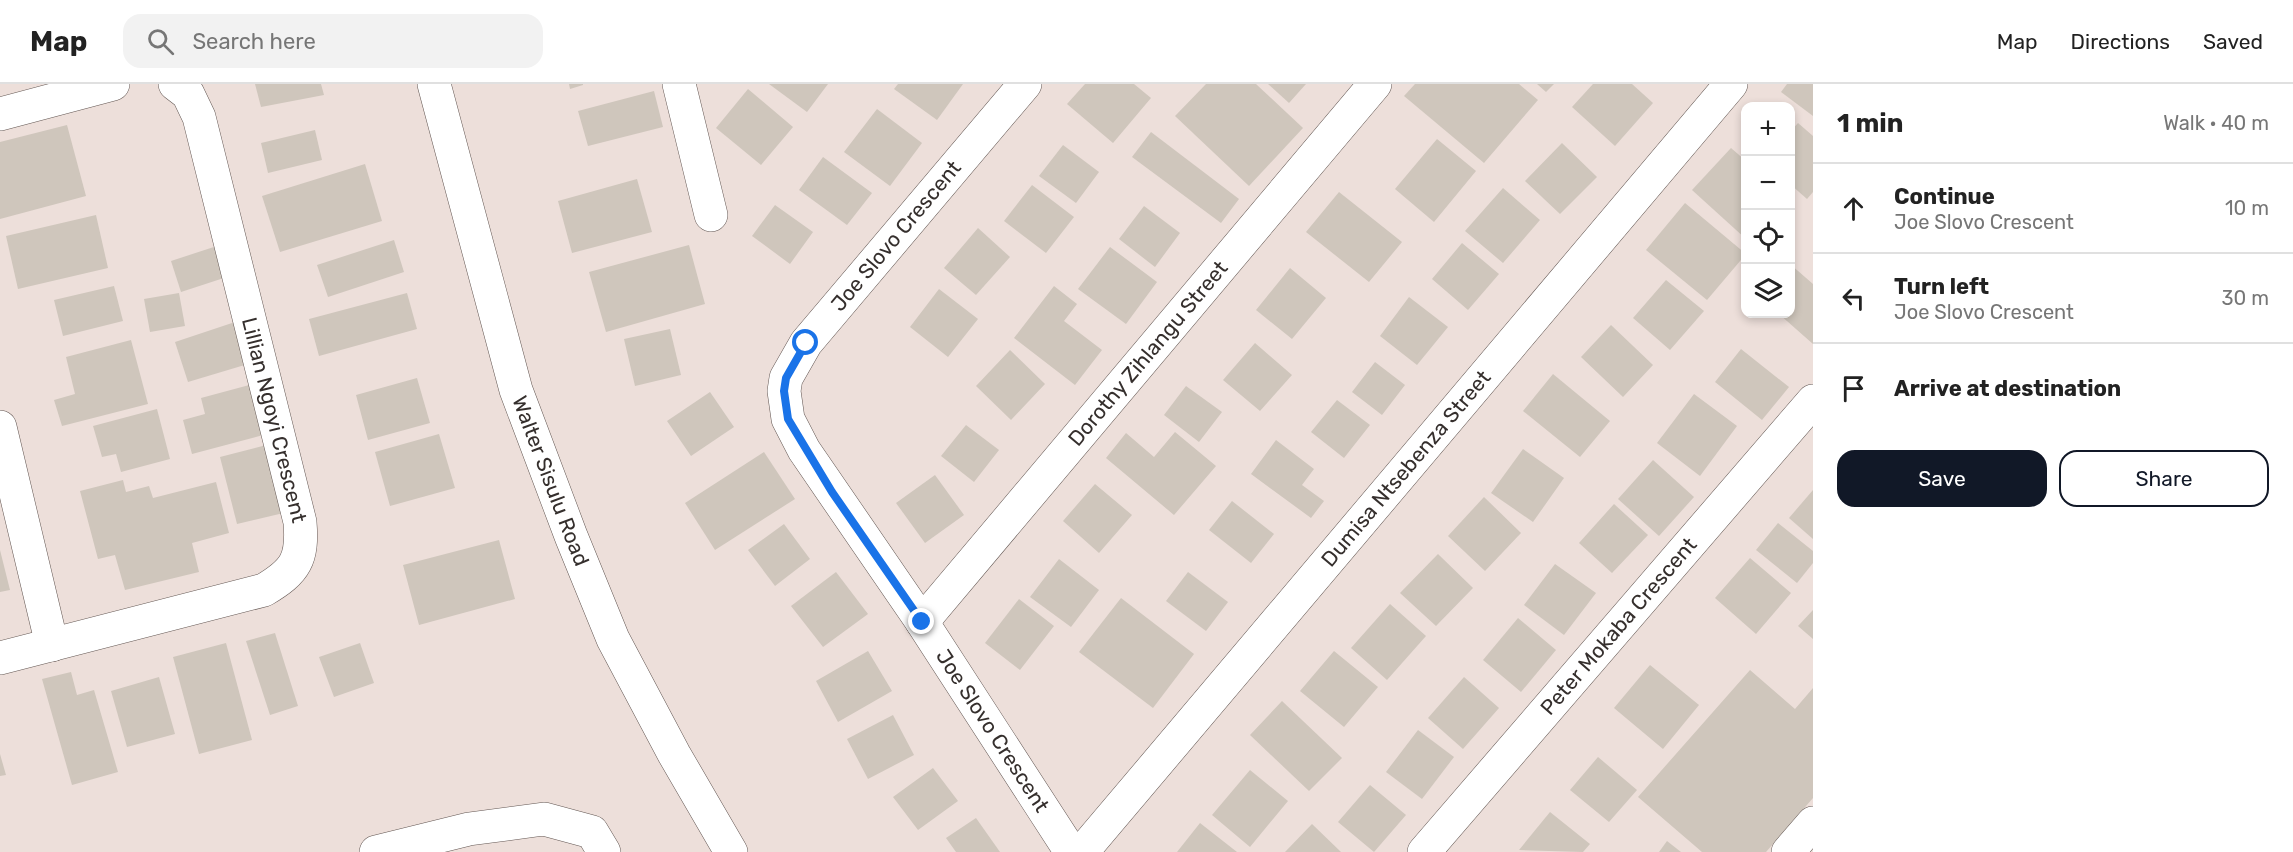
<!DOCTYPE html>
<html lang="en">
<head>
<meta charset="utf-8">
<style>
	:root { --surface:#fff; --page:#f2f2f2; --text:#222; --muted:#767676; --line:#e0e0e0; --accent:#111827 }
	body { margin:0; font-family:Rubik,sans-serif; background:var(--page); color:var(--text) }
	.controls { position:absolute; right:18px; top:18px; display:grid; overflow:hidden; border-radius:12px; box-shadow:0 3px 9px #0003 }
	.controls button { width:54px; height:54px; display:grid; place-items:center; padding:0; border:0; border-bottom:2px solid var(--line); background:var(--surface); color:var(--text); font:30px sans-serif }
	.stop { position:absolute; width:18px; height:18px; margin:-14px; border:4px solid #1a73e8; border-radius:50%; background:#fff }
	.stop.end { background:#1a73e8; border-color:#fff; box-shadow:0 2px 6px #0008 }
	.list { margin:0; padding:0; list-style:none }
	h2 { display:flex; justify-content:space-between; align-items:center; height:78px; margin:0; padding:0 24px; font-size:26px }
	h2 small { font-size:20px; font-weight:400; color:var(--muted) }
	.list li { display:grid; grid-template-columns:39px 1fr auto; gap:18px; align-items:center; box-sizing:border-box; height:90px; padding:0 24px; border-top:2px solid var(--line) }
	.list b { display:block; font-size:22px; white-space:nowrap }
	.list p { margin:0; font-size:20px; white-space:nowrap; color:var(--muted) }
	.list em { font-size:20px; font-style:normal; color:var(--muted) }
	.actions { display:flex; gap:12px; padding:18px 24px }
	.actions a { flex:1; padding:14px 0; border:2px solid var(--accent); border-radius:18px; text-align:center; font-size:21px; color:var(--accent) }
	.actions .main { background:var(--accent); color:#fff }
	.icon { flex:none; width:33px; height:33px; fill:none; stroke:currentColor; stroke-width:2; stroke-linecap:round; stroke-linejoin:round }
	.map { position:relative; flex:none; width:1813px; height:768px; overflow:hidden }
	header { display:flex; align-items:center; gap:36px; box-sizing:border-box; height:84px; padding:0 30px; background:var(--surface); border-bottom:2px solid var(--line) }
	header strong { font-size:28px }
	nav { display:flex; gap:33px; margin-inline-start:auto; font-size:21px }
	.search { width:420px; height:54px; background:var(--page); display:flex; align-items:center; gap:15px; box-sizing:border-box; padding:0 21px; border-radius:18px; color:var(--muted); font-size:22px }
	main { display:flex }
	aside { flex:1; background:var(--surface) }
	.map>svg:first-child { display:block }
	.building { fill:#cfc6bc }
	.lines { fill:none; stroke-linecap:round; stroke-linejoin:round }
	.minor-casing { stroke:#635753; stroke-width:34 }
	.tertiary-casing { stroke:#635753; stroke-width:34 }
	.minor { stroke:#fff; stroke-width:33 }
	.tertiary { stroke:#fff; stroke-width:33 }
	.route { stroke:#1a73e8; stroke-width:8 }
	.labels { text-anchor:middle; stroke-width:4.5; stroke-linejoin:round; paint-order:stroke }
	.street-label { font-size:21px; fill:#352f2d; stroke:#fff }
</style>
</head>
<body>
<header>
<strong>Map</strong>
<div class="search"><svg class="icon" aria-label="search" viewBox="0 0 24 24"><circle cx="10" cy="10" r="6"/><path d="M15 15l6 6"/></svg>Search here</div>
<nav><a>Map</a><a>Directions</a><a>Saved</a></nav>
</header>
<main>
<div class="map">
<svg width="1813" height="768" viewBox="0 0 1813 768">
	<rect width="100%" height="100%" fill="#eddfda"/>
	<g class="building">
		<polygon points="255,0 321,0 324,11 261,23"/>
		<polygon points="569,0 583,0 583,1 570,5"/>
		<polygon points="769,0 828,0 807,28"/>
		<polygon points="898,0 963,0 937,36 894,5"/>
		<polygon points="1085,0 1134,0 1151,14 1113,59 1067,20"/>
		<polygon points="1206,0 1256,0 1303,44 1249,102 1175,32"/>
		<polygon points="1268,0 1306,0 1289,19"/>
		<polygon points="1415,0 1519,0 1538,16 1484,79 1404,12"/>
		<polygon points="1537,0 1554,0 1546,8"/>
		<polygon points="1593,0 1632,0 1653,19 1615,62 1572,23"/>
		<polygon points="1787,0 1813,0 1813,32 1781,8"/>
		<polygon points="748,5 793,43 761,81 716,44"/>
		<polygon points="654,7 663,43 588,62 578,27"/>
		<polygon points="877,25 922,59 890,102 844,68"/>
		<polygon points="1798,39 1813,52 1813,108 1807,115 1790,100 1790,48"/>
		<polygon points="67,41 86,112 0,135 0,58"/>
		<polygon points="315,46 322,76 268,89 261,59"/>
		<polygon points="1151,48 1239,115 1221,139 1132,73"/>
		<polygon points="1437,55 1476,87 1434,138 1395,105"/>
		<polygon points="1562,59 1597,93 1560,130 1525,97"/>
		<polygon points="1063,61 1099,88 1076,119 1039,92"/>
		<polygon points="1731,64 1746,77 1746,155 1692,106"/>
		<polygon points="823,73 872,109 847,141 799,106"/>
		<polygon points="365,80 382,137 280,168 262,112"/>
		<polygon points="637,95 652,148 572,169 558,117"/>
		<polygon points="1032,101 1074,133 1046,169 1004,137"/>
		<polygon points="1503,104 1540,136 1503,179 1465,147"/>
		<polygon points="1339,108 1402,158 1369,198 1306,148"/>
		<polygon points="1685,119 1746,170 1707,216 1646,166"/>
		<polygon points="775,121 813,148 790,180 752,152"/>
		<polygon points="1144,122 1180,149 1155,183 1119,155"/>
		<polygon points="96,131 108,184 18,205 6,152"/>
		<polygon points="978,144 1010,173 976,211 944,184"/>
		<polygon points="394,156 404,188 328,213 317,181"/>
		<polygon points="1462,159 1499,190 1468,226 1432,195"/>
		<polygon points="223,160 233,191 181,208 171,177"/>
		<polygon points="689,161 705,220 606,248 589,188"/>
		<polygon points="1110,163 1157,198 1126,240 1078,205"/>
		<polygon points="1790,180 1813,200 1813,260 1779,230 1790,230"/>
		<polygon points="1290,184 1326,214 1292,255 1256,226"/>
		<polygon points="1666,196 1704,227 1670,266 1633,234"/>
		<polygon points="114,202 123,237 63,252 54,216"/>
		<polygon points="1054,202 1077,220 1064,237 1102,266 1075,301 1014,254"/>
		<polygon points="939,205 978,235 948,273 910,243"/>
		<polygon points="179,209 185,242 150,248 144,215"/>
		<polygon points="407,209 417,245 319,272 309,235"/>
		<polygon points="1409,213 1448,243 1417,281 1380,252"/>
		<polygon points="235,238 248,280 188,298 175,258"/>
		<polygon points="1611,241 1653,281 1623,313 1581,273"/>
		<polygon points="670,245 681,291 635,302 624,255"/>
		<polygon points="131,256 148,320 62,342 54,316 75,310 66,273"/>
		<polygon points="1255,259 1292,291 1260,327 1223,296"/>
		<polygon points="1741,265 1789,303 1762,336 1715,298"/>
		<polygon points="1010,266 1045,300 1011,336 976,302"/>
		<polygon points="1375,278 1405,301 1382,331 1352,308"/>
		<polygon points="1553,290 1610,337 1580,373 1523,327"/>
		<polygon points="417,294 430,339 368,356 356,311"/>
		<polygon points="253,300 267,350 192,370 183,336 205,330 201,314"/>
		<polygon points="1186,302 1222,328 1199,358 1164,331"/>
		<polygon points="710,308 734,343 691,372 667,337"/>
		<polygon points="1694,310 1737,342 1700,392 1657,359"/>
		<polygon points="1337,316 1370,341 1344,374 1311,348"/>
		<polygon points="157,325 170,375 121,388 116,370 102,373 93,342"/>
		<polygon points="966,341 999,366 974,398 941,372"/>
		<polygon points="1175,348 1216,382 1174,431 1106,374 1126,349 1154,373"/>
		<polygon points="439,350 455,404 390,422 375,368"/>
		<polygon points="1276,356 1314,385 1302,401 1324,417 1311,434 1251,390"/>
		<polygon points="274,359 292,427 237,440 220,373"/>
		<polygon points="1523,365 1564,394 1533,438 1491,409"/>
		<polygon points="764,368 795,415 715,466 685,419"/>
		<polygon points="1653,376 1694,413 1659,452 1618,415"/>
		<polygon points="935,391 964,431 925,459 896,419"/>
		<polygon points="123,396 126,408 149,402 153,414 216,398 229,449 192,459 199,488 125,506 115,471 98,475 80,407"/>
		<polygon points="1095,400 1132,431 1099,469 1063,437"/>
		<polygon points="1813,406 1813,455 1789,434"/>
		<polygon points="1484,413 1521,449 1485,487 1448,452"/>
		<polygon points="1232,417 1274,450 1251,479 1209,446"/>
		<polygon points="1614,420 1648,451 1612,489 1579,459"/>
		<polygon points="1778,439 1813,467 1813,479 1797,499 1756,466"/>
		<polygon points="784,440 810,475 775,502 748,466"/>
		<polygon points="499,456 515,515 419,541 403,481"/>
		<polygon points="0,466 10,506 0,508"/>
		<polygon points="1438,470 1473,504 1436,542 1400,509"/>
		<polygon points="1750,474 1791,509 1756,550 1715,514"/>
		<polygon points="1059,475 1099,506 1071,543 1030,513"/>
		<polygon points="1555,480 1596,509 1564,551 1524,521"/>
		<polygon points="836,488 868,530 823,563 791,522"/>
		<polygon points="1188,488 1228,518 1206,547 1166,517"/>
		<polygon points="1121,514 1194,570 1153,624 1079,568"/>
		<polygon points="1019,515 1054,542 1020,586 985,559"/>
		<polygon points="1390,520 1426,552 1387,596 1351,564"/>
		<polygon points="1813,526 1813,555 1798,542"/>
		<polygon points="1518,534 1556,566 1521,608 1483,576"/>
		<polygon points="275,549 298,622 270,631 246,557"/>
		<polygon points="226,559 252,656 199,670 173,573"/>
		<polygon points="360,559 374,599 334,613 319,573"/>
		<polygon points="868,567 892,607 838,638 816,597"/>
		<polygon points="1334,567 1378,603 1344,643 1300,607"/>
		<polygon points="1650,581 1699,621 1663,665 1614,624"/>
		<polygon points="1750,586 1795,625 1813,604 1813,714 1766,768 1702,768 1638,713"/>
		<polygon points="71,588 77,611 94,606 118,688 72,701 42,595"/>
		<polygon points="159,593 175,650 127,663 111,607"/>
		<polygon points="1464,593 1499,624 1463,665 1428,634"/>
		<polygon points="1282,617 1342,674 1309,707 1250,651"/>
		<polygon points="893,631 914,671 868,695 847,655"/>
		<polygon points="1418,646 1454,673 1422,715 1386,688"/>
		<polygon points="0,670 6,691 0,692"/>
		<polygon points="1598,673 1637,706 1609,738 1570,706"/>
		<polygon points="933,684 958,717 918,746 893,713"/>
		<polygon points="1250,686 1288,717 1250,763 1212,731"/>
		<polygon points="1370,701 1406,731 1374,768 1338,738"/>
		<polygon points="1550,728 1590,760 1583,768 1519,766"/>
		<polygon points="976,734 1000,768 956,768 946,754"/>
		<polygon points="1200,739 1237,768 1177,768"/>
		<polygon points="1312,740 1341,768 1285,768"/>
		<polygon points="1667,757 1681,768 1659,768"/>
	</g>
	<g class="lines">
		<g class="minor-casing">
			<g id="minor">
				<polyline points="679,0 711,131"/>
				<path id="s1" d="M1025,0L806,259L786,294L784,307L788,335L804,366L922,538L1071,768"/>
				<polyline points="0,30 113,0"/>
				<polyline points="0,343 52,561"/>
				<path id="s2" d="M922,538L1375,0"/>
				<path d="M0,574L264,506C296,487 303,475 300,438L199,33L188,10L175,0"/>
				<polyline points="376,768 469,745 544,735 592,748 604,768"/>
				<path id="s3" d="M1082,768L1731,0"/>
				<path id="s4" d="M1424,768L1813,317"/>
				<polyline points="1788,768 1813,739"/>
			</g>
		</g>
		<g class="tertiary-casing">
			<g id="tertiary">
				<path id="s5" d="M434,0L516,306L571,452L613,555L674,670L731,768"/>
			</g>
		</g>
		<use href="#minor" class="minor"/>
		<use href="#tertiary" class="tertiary"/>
	</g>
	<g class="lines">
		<polyline class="route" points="806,259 786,294 784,307 788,335 832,408 922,538"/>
	</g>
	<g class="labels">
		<g class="street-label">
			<text transform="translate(896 152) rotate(-50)" y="7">Joe Slovo Crescent</text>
			<text dy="7" stroke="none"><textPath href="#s2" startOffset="351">Dorothy Zihlangu Street</textPath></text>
			<text transform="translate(274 336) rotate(76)" y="7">Lillian Ngoyi Crescent</text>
			<text dy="7" stroke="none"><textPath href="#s3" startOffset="502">Dumisa Ntsebenza Street</textPath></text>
			<text dy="7" stroke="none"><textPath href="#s5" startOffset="414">Walter Sisulu Road</textPath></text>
			<text dy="7" stroke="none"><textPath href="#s4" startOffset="298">Peter Mokaba Crescent</textPath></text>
			<text dy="7" stroke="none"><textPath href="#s1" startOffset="794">Joe Slovo Crescent</textPath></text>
		</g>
	</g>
</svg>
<div class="controls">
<button>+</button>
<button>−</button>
<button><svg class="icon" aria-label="locate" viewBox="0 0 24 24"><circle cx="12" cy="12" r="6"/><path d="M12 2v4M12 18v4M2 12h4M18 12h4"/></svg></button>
<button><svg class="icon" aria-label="layers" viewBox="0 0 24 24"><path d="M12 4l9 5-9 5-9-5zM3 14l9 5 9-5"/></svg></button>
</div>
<div class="stop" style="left:806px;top:259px"></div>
<div class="stop end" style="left:922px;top:538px"></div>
</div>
<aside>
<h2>1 min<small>Walk · 40 m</small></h2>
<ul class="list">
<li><svg class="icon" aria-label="ahead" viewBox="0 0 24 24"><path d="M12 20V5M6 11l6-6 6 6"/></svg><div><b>Continue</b><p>Joe Slovo Crescent</p></div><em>10 m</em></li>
<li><svg class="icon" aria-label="left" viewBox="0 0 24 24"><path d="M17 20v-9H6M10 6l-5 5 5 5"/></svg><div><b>Turn left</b><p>Joe Slovo Crescent</p></div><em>30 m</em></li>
<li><svg class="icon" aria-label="arrive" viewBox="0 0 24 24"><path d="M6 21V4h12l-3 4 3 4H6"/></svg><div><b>Arrive at destination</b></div></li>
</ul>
<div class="actions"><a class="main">Save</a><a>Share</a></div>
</aside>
</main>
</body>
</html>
